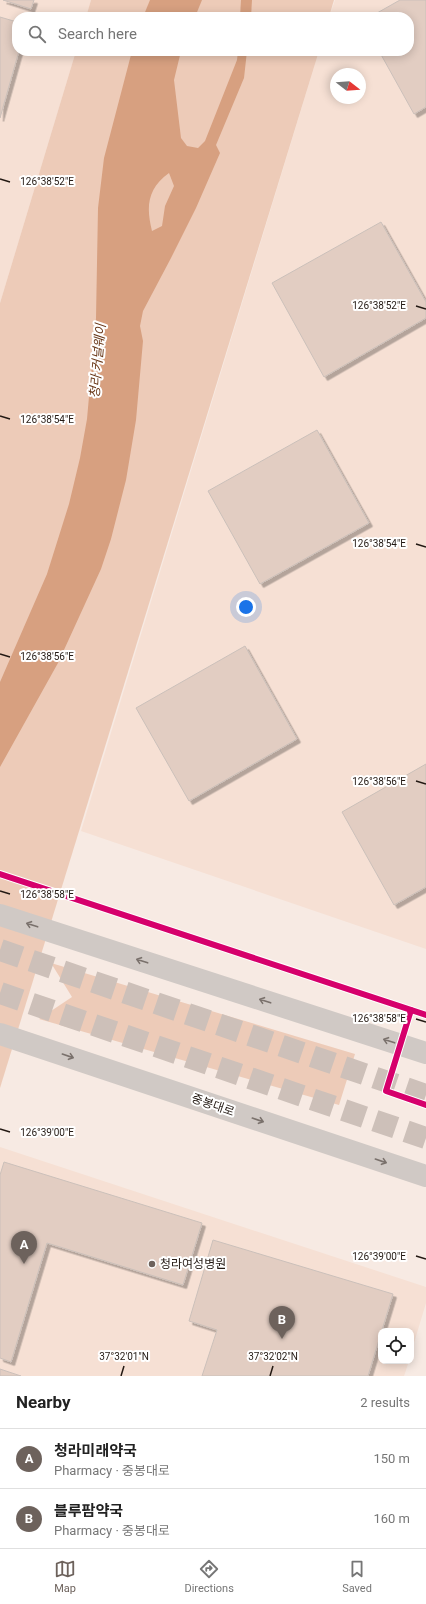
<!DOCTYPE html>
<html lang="en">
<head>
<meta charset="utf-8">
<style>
	:root { --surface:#fff; --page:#f6f6f6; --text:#222; --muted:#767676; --line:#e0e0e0; --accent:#6d625c }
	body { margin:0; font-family:Roboto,"Noto Sans KR",sans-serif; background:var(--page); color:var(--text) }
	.controls { position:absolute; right:12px; bottom:12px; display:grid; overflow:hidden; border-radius:8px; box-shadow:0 2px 10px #0003 }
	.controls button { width:36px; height:36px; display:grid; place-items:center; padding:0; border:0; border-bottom:1px solid var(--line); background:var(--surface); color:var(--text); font:20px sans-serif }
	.compass { position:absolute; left:330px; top:68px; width:36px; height:36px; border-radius:50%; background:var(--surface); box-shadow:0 2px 10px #0003; rotate:107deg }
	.you { position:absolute; left:246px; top:607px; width:14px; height:14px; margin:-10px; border:3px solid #fff; border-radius:50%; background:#1a73e8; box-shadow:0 0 0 6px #1a73e833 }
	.badge { display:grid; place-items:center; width:26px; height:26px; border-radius:50%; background:var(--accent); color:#fff; font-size:13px; font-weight:700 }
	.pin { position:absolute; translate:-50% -33px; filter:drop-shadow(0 1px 2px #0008) }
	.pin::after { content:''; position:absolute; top:21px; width:14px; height:12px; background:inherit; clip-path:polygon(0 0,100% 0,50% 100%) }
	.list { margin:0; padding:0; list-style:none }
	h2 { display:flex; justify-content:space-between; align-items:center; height:52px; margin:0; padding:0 16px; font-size:17px }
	h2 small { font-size:13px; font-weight:400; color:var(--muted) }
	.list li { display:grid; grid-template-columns:26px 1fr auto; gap:12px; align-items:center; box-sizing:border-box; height:60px; padding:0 16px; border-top:1px solid var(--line) }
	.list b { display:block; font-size:15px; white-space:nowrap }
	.list p { margin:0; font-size:13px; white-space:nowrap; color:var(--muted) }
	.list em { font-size:13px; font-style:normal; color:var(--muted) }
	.icon { flex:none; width:22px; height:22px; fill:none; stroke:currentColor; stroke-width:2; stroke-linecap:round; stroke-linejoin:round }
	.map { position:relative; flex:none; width:426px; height:1376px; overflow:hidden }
	.search { position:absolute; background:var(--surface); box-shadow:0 2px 10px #0003; left:12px; right:12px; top:12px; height:44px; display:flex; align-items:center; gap:10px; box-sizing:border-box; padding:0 14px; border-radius:16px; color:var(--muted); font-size:15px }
	.sheet { height:172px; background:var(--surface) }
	nav { display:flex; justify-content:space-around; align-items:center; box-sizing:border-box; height:56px; border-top:1px solid var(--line); background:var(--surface); font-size:11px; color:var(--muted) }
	nav a { display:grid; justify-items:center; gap:2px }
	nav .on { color:var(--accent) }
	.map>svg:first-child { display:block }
	.built { fill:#f6e0d4; fill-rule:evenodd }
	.green { fill:#edcbb8 }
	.water { fill:#d7a080; fill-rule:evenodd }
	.building { fill:#e2cdc2; stroke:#cbc0ba; filter:url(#shadow) }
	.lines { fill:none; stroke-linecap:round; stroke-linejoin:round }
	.major-tunnel { stroke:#cdc0b9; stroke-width:22; stroke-dasharray:22 11; stroke-linecap:butt }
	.major { stroke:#d0c9c5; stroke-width:22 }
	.cycleway-casing { stroke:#fff; stroke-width:8 }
	.cycleway { stroke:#d6006c; stroke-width:6 }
	.oneway { stroke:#7a716c }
	.ticks { fill:none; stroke:#231913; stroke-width:1.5 }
	.poi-dot { fill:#6d625c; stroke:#fff; stroke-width:1.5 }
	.labels { text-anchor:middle; stroke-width:4; stroke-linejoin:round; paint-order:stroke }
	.street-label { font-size:12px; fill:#231913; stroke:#fff }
	.poi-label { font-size:12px; fill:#231913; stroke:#fff; text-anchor:start }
	.water-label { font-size:13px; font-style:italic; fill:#693718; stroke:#fff }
	.ticks-label { font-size:10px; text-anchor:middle; fill:#231913; stroke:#fff; stroke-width:4; stroke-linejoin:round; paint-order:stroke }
</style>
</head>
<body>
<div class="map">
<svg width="426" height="1376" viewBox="0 0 426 1376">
	<defs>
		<filter id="shadow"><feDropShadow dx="3.5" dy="3.5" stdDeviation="0" flood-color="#0004"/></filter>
	</defs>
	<rect width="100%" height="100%" fill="#f7eae3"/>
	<g class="built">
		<polygon points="0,0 91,0 86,17 17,17 17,51 76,51 0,303"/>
		<path d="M335,0H426V949L81,831L319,51H409V17H329ZM336,74H360V98H336Z"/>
		<polygon points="0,1147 426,1287 426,1303 411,1353 411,1331 381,1331 381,1361 409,1361 404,1376 0,1376"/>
	</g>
	<g class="green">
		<polygon points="91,0 334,0 329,17 86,17"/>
		<polygon points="76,51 319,51 0,1088 0,303"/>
		<polygon points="51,963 355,1054 339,1105 39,1019 72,997"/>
	</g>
	<g class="water">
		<polygon points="150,0 202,0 195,17 143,17"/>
		<polygon points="241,0 252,0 251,17 240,17"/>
		<path d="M132,51H181L174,80L181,138L187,146L198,148L205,141L237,60L238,51H247L244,78L216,145L220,153L196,208L171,258L143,311L140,326L143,341L136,420L126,480L111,539L101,569L58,663L0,767V682L47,574L69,504L80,458L87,419L96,318L98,208L104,158ZM169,173L174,186L165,206L162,226L152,231C146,207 147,189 169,173Z"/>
	</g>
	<g class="building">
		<polygon points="3,0 34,0 31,9"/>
		<polygon points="400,0 426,0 426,107 414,114 379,51 409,51 409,17 370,17"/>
		<polygon points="0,17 17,22 17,51 19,51 0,118"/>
		<polygon points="381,222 426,302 426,318 324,377 272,283"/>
		<polygon points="317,430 369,523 260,584 208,491"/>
		<polygon points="245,646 297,739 189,801 136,708"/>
		<polygon points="426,764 426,887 394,905 342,812"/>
		<polygon points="4,1162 202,1223 183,1285 47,1243 11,1362 0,1358 0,1175"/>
		<polygon points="213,1240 393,1294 368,1376 202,1376 217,1330 189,1321"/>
		<polygon points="0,1369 21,1376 0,1376"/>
	</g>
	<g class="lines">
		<g class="major-tunnel">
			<polyline points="0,950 426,1095"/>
			<polyline points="0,993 426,1138"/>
		</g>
		<g class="major">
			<polyline points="0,915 426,1053"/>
			<polyline points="0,1034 426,1176"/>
		</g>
		<g class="cycleway-casing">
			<g id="cycleway">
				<polyline points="0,874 426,1015"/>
				<polyline points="411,1010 386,1091 426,1105"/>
			</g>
		</g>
		<use href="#cycleway" class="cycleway"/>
	</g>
	<defs><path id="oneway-shaft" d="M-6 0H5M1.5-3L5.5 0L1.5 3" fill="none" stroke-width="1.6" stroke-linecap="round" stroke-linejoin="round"/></defs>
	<g class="oneway">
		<use href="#oneway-shaft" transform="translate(32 925) rotate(-162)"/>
		<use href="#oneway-shaft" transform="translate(142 961) rotate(-162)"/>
		<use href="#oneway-shaft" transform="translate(265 1001) rotate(-162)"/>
		<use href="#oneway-shaft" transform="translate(389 1041) rotate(-162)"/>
		<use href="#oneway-shaft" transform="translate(68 1056) rotate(19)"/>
		<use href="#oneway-shaft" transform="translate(258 1120) rotate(19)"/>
		<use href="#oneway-shaft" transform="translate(381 1161) rotate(19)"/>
	</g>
	<path class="ticks" d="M0,179L10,182M416,306L426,309M0,416L10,419M416,544L426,547M0,654L10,657M416,781L426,784M0,891L10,894M416,1019L426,1022M0,1129L10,1132M416,1256L426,1259M121,1376L124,1366M270,1376L273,1366"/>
	<circle class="poi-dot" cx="152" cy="1264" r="4"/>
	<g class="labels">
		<g class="street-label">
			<text transform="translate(213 1105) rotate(19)" y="4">중봉대로</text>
		</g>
		<g class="poi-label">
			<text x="160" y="1268">청라여성병원</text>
		</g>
		<g class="water-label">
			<text transform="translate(97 361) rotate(-85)" y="5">청라 커널웨이</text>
		</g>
	</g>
	<g class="ticks-label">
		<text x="47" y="185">126°38'52"E</text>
		<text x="379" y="309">126°38'52"E</text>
		<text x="47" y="423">126°38'54"E</text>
		<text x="379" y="547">126°38'54"E</text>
		<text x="47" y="660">126°38'56"E</text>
		<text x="379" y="785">126°38'56"E</text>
		<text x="47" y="898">126°38'58"E</text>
		<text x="379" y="1022">126°38'58"E</text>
		<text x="47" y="1136">126°39'00"E</text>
		<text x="379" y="1260">126°39'00"E</text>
		<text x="124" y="1360">37°32'01"N</text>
		<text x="273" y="1360">37°32'02"N</text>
	</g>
</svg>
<div class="controls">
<button><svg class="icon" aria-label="locate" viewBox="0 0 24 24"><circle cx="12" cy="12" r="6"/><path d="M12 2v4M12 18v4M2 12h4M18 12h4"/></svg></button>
</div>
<svg class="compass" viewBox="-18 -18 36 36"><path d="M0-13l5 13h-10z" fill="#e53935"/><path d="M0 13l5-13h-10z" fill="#767676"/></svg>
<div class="you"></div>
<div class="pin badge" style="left:24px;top:1264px">A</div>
<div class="pin badge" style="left:282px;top:1339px">B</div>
<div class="search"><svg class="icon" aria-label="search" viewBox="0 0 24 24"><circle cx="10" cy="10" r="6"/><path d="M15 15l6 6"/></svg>Search here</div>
</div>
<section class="sheet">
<h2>Nearby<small>2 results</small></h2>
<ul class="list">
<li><span class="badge">A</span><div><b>청라미래약국</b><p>Pharmacy · 중봉대로</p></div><em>150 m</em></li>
<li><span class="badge">B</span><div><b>블루팜약국</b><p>Pharmacy · 중봉대로</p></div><em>160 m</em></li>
</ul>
</section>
<nav>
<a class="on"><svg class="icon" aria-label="map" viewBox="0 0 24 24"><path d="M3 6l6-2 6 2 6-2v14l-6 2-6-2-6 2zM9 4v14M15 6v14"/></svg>Map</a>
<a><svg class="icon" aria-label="directions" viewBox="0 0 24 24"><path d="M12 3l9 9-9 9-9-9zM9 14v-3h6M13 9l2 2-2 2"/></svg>Directions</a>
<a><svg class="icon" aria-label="saved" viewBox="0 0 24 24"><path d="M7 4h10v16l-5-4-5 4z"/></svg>Saved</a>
</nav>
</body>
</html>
